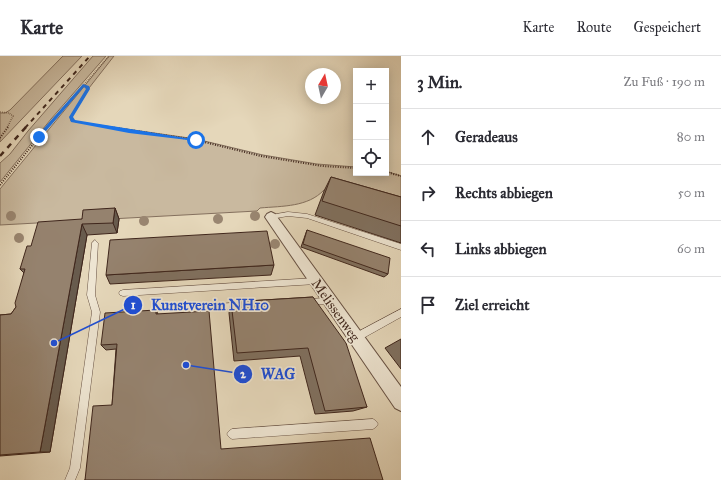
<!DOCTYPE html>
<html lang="de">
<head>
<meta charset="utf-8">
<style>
	:root { --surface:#fff; --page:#f7f7f7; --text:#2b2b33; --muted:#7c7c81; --line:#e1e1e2 }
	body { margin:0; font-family:"IM FELL Great Primer",serif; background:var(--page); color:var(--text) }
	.controls { position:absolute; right:12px; top:12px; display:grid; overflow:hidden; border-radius:0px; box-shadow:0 2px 10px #0003 }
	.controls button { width:36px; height:36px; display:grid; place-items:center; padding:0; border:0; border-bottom:1px solid var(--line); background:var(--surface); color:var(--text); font:20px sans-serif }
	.compass { position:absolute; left:305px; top:12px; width:36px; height:36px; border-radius:50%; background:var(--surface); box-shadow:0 2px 10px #0003; rotate:9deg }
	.stop { position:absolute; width:12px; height:12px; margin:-9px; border:3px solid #1a73e8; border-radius:50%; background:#fff }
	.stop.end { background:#1a73e8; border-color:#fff; box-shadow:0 1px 4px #0008 }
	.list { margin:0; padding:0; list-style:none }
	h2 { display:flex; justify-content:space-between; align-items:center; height:52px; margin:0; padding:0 16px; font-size:17px }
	h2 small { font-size:13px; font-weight:400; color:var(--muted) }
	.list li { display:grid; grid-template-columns:26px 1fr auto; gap:12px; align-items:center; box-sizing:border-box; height:56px; padding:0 16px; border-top:1px solid var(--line) }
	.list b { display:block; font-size:15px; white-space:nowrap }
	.list em { font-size:13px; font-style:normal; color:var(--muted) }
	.icon { flex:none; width:22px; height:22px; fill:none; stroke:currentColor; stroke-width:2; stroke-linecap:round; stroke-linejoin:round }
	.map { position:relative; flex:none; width:401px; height:424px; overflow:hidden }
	header { display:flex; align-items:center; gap:24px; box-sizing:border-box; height:56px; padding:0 20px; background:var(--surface); border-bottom:1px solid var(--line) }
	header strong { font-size:19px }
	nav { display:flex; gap:22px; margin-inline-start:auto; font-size:14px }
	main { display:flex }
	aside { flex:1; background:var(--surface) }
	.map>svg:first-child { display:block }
	.green { fill:#c9b99f; stroke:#84705e }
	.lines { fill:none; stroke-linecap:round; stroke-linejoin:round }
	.service-casing { stroke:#685244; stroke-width:1 }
	.minor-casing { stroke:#685244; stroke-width:2 }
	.path-far1 { stroke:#3f261c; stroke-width:1.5; stroke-dasharray:0.5 1.5; stroke-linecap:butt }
	.path { stroke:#3f261c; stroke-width:2; stroke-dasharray:1 1.5; stroke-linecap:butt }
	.service { fill:#eee5d2; fill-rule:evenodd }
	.minor { fill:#eee5d2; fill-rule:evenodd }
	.rail-far1 { stroke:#3f261c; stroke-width:2; stroke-dasharray:4.5 4.5; stroke-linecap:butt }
	.rail { stroke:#3f261c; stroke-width:2.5; stroke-dasharray:5.5 5.5; stroke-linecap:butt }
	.tree { fill:#998671 }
	.wall { fill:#80705f; stroke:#3f261c }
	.shaded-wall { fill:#685b4d; stroke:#3f261c }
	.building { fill:#95826e; stroke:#3f261c }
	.route { fill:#1a73e8 }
	.labels { text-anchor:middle; stroke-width:3.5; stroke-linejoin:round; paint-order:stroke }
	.street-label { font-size:14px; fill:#3f261c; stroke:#eee5d2 }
	.leader { fill:none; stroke:#1d4ed8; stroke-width:1.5 }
	.callout-dot { fill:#1d4ed8; stroke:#eee5d2; stroke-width:1.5 }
	.mark-label { font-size:12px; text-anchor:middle; font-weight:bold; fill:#fff }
	.callout-label { font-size:15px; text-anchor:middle; font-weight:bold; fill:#1d4ed8; stroke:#eee5d2; stroke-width:3.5; stroke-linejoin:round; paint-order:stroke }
</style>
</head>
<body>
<header>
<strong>Karte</strong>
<nav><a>Karte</a><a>Route</a><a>Gespeichert</a></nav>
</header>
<main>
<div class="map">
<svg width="401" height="424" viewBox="0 0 401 424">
	<rect width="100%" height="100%" fill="#e5d7ba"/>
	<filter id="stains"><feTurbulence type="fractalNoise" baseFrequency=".005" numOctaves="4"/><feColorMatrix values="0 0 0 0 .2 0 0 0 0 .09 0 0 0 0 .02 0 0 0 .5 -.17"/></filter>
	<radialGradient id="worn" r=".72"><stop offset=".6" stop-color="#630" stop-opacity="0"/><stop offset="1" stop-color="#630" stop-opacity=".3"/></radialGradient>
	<g class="green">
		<polygon points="63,0 82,0 0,86 0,57 5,57 10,54"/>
		<polygon points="93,0 106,0 51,63 0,126 0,107 10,98 28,75"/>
		<path d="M109,0H114L89,32L70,61L71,65L196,83L263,99L317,108L356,111V117H386V115L401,120V161L393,155L324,134C308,151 283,150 260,152L257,155L0,169V133Z"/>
	</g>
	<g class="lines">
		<g class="service-casing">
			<g id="service">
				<polygon points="288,156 307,158 401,188 401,194 307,162 288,160 271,163 268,161 271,159"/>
				<polygon points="95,184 98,187 95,239 100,256 80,412 75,424 65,424 70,412 92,256 87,239 92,187"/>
				<polygon points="316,222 319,223 320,225 319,227 316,228 123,240 120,239 119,237 120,235 123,234"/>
				<polygon points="329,242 332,243 333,245 332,247 329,248 307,249 304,248 303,246 304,244 307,243"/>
				<path d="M239,246L242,247L243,249L242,251C236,253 228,254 222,252L221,250L222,248Z"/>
				<polygon points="401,253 401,261 358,285 355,286 352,285 351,282 352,279"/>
				<polygon points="373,363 376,365 378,368 376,371 373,373 232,383 229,381 227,378 229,375 232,373"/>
			</g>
		</g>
		<g class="minor-casing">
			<polygon id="minor" points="271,156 275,158 401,331 401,355 395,352 267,164 265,161 267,158"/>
		</g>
		<g class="path-far1">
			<polyline points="83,30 87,31 88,33 71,61 73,65 115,72"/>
			<polyline points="0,56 9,57 13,60 7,72"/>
			<polyline points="46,72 109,0"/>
		</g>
		<g class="path">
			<polyline points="109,71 196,84 261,100 322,110 356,112"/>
			<polyline points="0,82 8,71"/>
			<polyline points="386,116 401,120"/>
			<polyline points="0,129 47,71"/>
		</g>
		<use href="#service" class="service"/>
		<use href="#minor" class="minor"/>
		<polyline class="rail-far1" points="25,72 90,0"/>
		<polyline class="rail" points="0,100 26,71"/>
	</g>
	<g class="tree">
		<circle cx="11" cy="160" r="5"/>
		<circle cx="255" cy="160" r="5"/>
		<circle cx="218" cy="163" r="5"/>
		<circle cx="144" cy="165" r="5"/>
		<circle cx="19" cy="182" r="5"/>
		<circle cx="275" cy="188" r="5"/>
	</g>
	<g class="wall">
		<polygon points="331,121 401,141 401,187 315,159 324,135"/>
		<polygon points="115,152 119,163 117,177 87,179 50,396 0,400 0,259 11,258 16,251 24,217 20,213 31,190 82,163"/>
		<polygon points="307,174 388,218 384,221 301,191"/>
		<polygon points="274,209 271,219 110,228 106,219"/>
		<polygon points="313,241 367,351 353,355 315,358 300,300 234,305 229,257 231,246"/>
		<polygon points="156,254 158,258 85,424 112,349 116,293 106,294 101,289"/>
		<polygon points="401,283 401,313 385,292"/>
	</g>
	<g class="shaded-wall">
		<polygon points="115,152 119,163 117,177 113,167"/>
		<polygon points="82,168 87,179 50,396 40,396"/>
	</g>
	<g class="building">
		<polygon points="331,121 401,141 401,170 322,145"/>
		<polygon points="115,152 113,167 82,168 40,396 0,399 0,259 11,258 16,251 15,247 25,213 20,213 27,190 31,190 38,166 82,163 83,154"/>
		<polygon points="307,174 390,202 388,218 303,188"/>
		<polygon points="267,175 274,209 106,219 110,184"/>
		<polygon points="313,241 346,287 367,351 325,355 308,292 237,297 231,246"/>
		<polygon points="156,254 156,258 209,255 221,393 370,382 383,424 85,424 93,350 112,349 117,288 101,289 105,257"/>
	</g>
	<polygon class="route" points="83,28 89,30 90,33 73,61 75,64 198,84 196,85 129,77 71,66 69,61 86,33 84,31 40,82 37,82 37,80"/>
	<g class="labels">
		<g class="street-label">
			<text transform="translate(336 254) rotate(55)" y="5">Melissenweg</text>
		</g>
	</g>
	<path class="leader" d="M54 287L133 249M186 309L243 318"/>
	<g class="callout-dot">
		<circle cx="54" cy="287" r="4"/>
		<circle cx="186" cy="309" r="4"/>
		<circle cx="133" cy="249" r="10"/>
		<circle cx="243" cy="318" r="10"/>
	</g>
	<g class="mark-label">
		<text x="133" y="253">1</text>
		<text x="243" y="322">2</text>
	</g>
	<g class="callout-label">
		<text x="210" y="254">Kunstverein NH10</text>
		<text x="278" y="323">WAG</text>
	</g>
	<rect width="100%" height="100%" filter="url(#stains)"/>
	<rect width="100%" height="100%" fill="url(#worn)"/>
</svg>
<div class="controls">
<button>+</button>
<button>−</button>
<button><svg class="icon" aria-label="locate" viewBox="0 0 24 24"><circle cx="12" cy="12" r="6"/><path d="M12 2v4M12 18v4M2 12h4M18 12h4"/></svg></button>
</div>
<svg class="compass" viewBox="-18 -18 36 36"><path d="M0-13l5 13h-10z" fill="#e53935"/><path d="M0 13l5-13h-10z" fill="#7c7c81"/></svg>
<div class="stop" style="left:196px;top:84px"></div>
<div class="stop end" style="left:39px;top:81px"></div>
</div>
<aside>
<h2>3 Min.<small>Zu Fuß · 190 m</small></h2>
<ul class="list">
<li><svg class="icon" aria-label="ahead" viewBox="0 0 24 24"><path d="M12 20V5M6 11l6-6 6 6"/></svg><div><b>Geradeaus</b></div><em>80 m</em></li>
<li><svg class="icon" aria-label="right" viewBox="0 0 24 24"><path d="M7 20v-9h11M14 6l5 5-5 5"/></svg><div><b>Rechts abbiegen</b></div><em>50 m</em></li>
<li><svg class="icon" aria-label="left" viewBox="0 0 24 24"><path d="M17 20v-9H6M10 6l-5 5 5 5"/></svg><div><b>Links abbiegen</b></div><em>60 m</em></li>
<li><svg class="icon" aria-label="arrive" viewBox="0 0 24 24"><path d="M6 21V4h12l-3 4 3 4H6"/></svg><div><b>Ziel erreicht</b></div></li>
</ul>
</aside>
</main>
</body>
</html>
